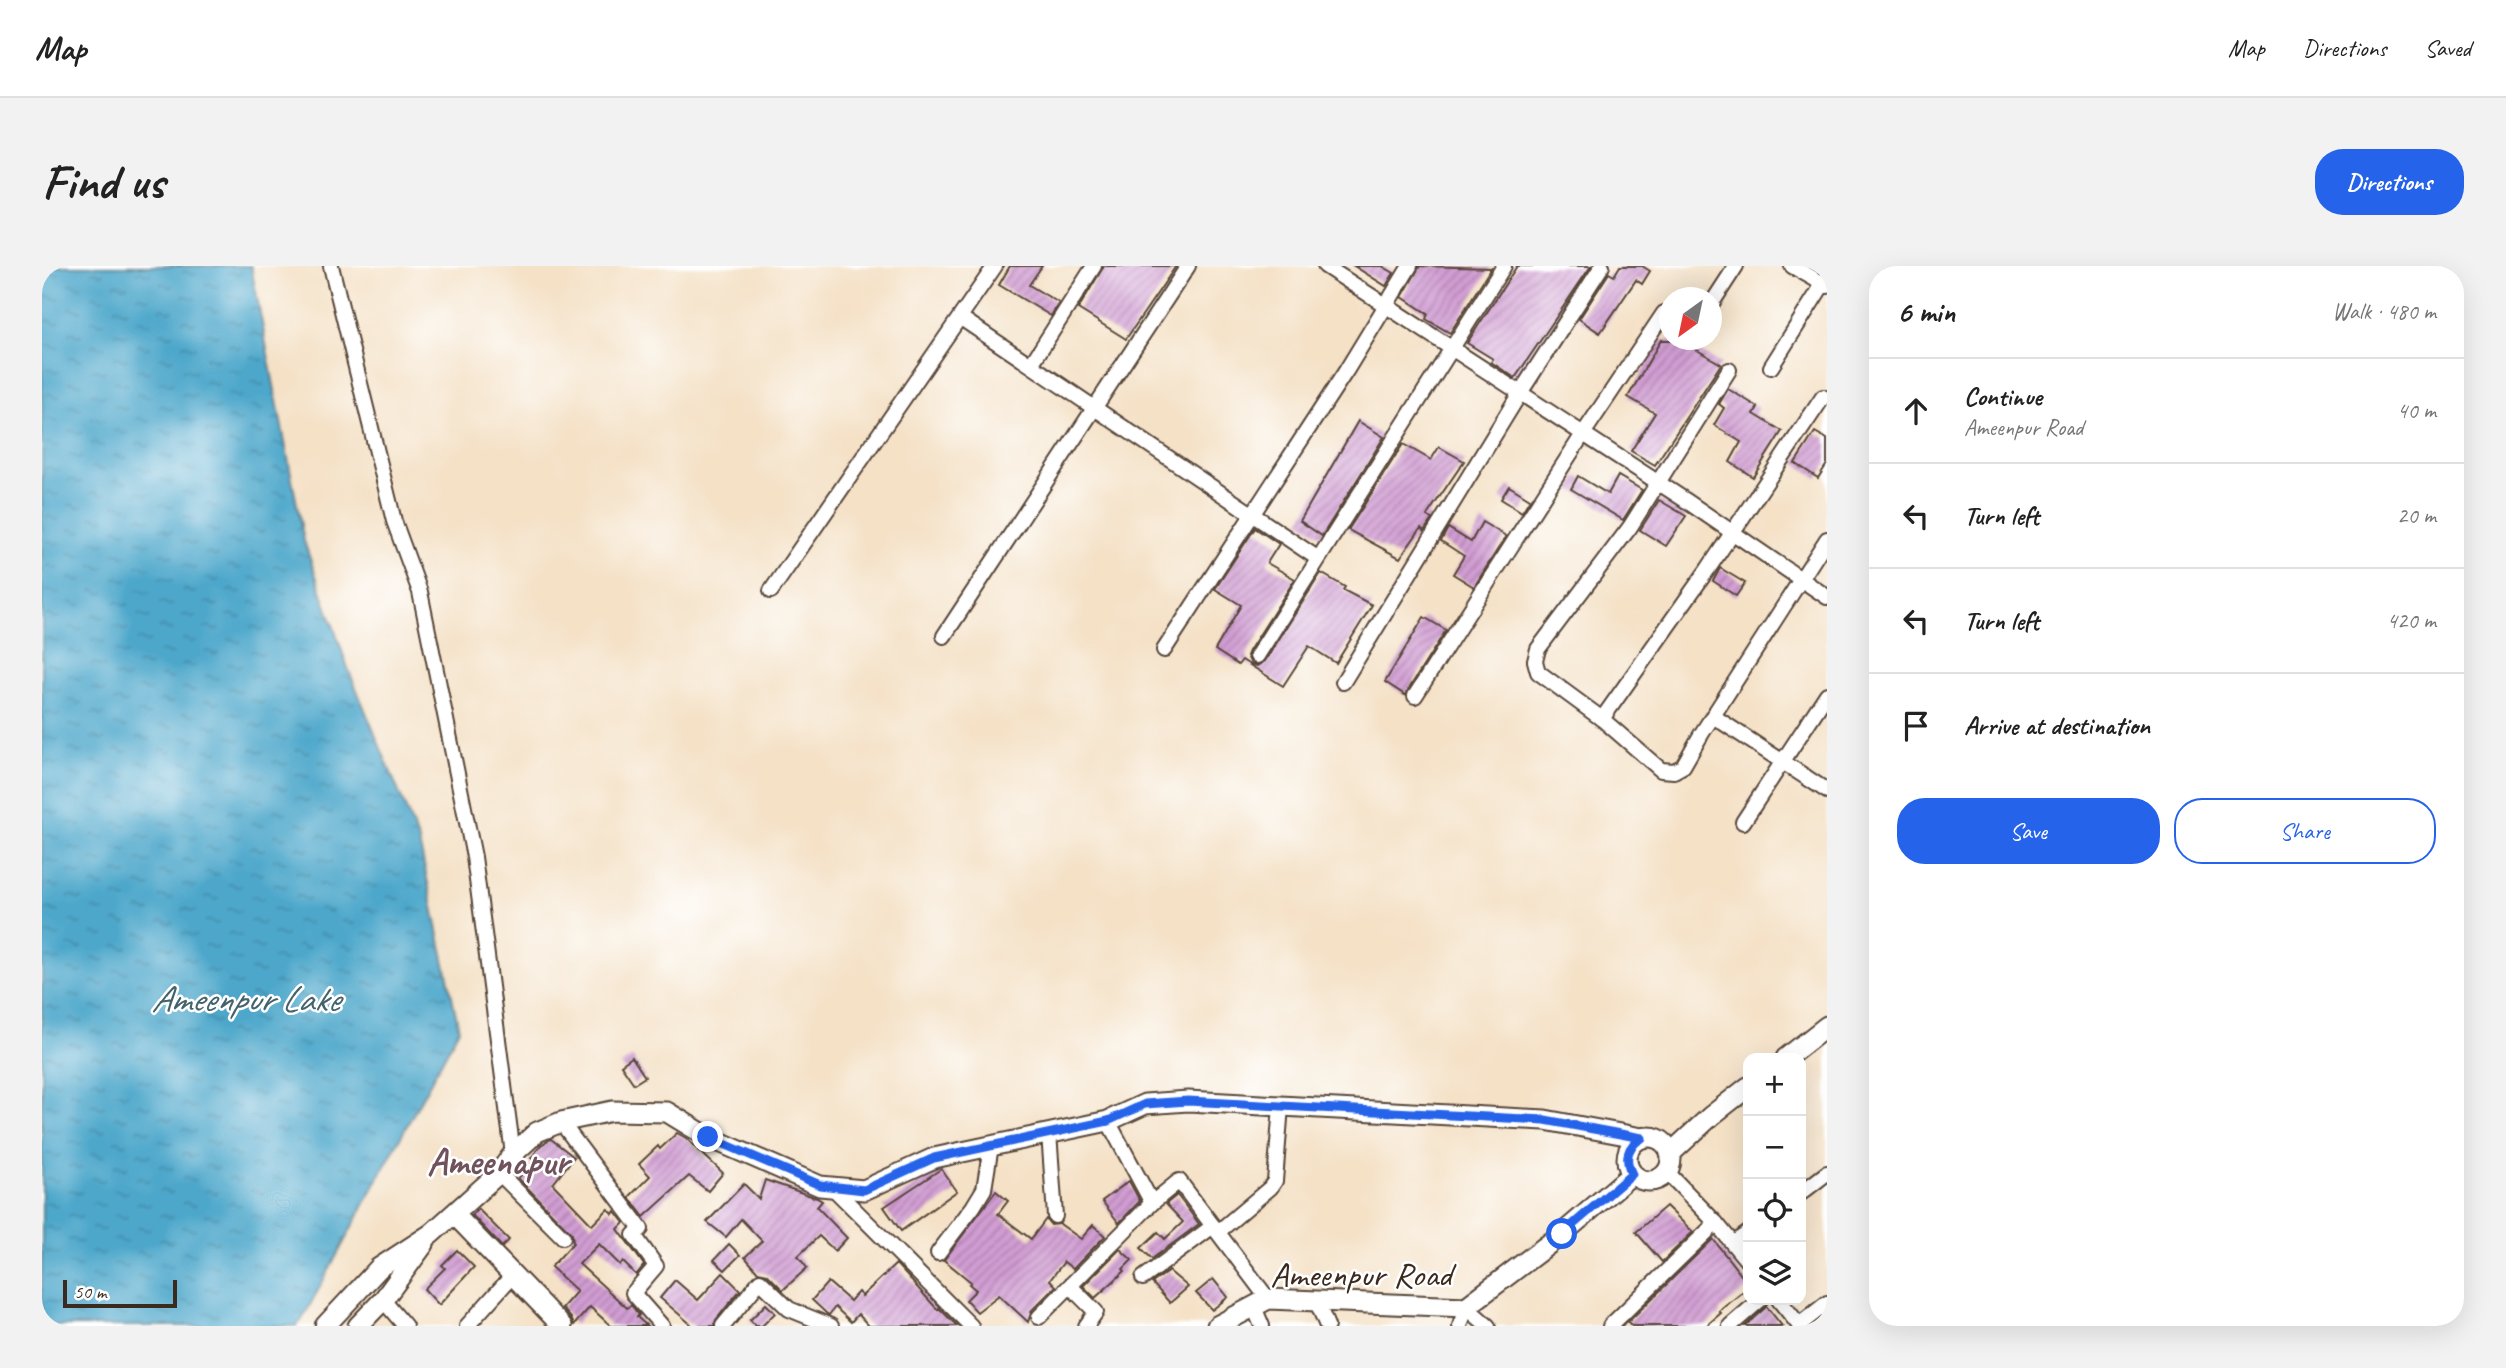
<!DOCTYPE html>
<html lang="en">
<head>
<meta charset="utf-8">
<style>
	:root { --surface:#fff; --page:#f2f2f2; --text:#222; --muted:#767676; --line:#e0e0e0; --accent:#2563eb }
	body { margin:0; font-family:Caveat,sans-serif; background:var(--page); color:var(--text) }
	.controls { position:absolute; right:21px; bottom:21px; display:grid; overflow:hidden; border-radius:14px; box-shadow:0 7px 28px #0002 }
	.controls button { width:63px; height:63px; display:grid; place-items:center; padding:0; border:0; border-bottom:2px solid var(--line); background:var(--surface); color:var(--text); font:35px sans-serif }
	.compass { position:absolute; left:1617px; top:21px; width:63px; height:63px; border-radius:50%; background:var(--surface); box-shadow:0 7px 28px #0002; rotate:213deg }
	.scale { position:absolute; left:21px; bottom:18px; width:114px; box-sizing:border-box; padding-left:7px; border:4px solid #3b2a1e; border-top:0; font-size:19px; line-height:24px; white-space:nowrap; color:#3b2a1e; -webkit-text-stroke:5px #fff; paint-order:stroke }
	.stop { position:absolute; width:21px; height:21px; margin:-16px; border:5px solid #2563eb; border-radius:50%; background:#fff }
	.stop.end { background:#2563eb; border-color:#fff; box-shadow:0 2px 7px #0008 }
	.list { margin:0; padding:0; list-style:none }
	h2 { display:flex; justify-content:space-between; align-items:center; height:91px; margin:0; padding:0 28px; font-size:30px }
	h2 small { font-size:23px; font-weight:400; color:var(--muted) }
	.list li { display:grid; grid-template-columns:46px 1fr auto; gap:21px; align-items:center; box-sizing:border-box; height:105px; padding:0 28px; border-top:2px solid var(--line) }
	.list b { display:block; font-size:26px; white-space:nowrap }
	.list p { margin:0; font-size:23px; white-space:nowrap; color:var(--muted) }
	.list em { font-size:23px; font-style:normal; color:var(--muted) }
	.actions { display:flex; gap:14px; padding:21px 28px }
	.actions a { flex:1; padding:16px 0; border:2px solid var(--accent); border-radius:28px; text-align:center; font-size:24px; color:var(--accent) }
	.actions .main { background:var(--accent); color:#fff }
	.icon { flex:none; width:38px; height:38px; fill:none; stroke:currentColor; stroke-width:2; stroke-linecap:round; stroke-linejoin:round }
	.map { position:relative; flex:none; width:1785px; height:1060px; overflow:hidden; border-radius:28px }
	header { display:flex; align-items:center; gap:42px; box-sizing:border-box; height:98px; padding:0 35px; background:var(--surface); border-bottom:2px solid var(--line) }
	header strong { font-size:33px }
	nav { display:flex; gap:38px; margin-inline-start:auto; font-size:24px }
	.intro { display:flex; align-items:center; justify-content:space-between; box-sizing:border-box; height:168px; padding:0 42px }
	h1 { margin:0; font-size:49px }
	.button { padding:18px 32px; border-radius:28px; background:var(--accent); color:#fff; font-size:24px; font-weight:700 }
	main { display:flex; gap:42px; padding:0 42px }
	aside { flex:1; background:var(--surface); border-radius:28px; box-shadow:0 7px 28px #0002 }
	.map>svg:first-child { display:block }
	.water { fill:url(#water-ripples); stroke:#446874; stroke-width:2 }
	.building { fill:url(#building-hatch) }
	.lines { fill:none; stroke-linecap:round; stroke-linejoin:round }
	.street-casing { stroke:#574537; stroke-width:18 }
	.secondary-casing { stroke:#574537; stroke-width:23 }
	.street { stroke:#fff; stroke-width:14 }
	.secondary { stroke:#fff; stroke-width:19 }
	.route { stroke:#2563eb; stroke-width:9 }
	.labels { text-anchor:middle; stroke-width:5; stroke-linejoin:round; paint-order:stroke }
	.street-label { font-size:35px; fill:#3b2a1e; stroke:#fff }
	.water-label { font-size:37px; font-style:italic; fill:#43626c; stroke:#fff }
	.quarter-label { font-size:38px; font-weight:bold; fill:#70525d; stroke:#fff }
</style>
</head>
<body>
<header>
<strong>Map</strong>
<nav><a>Map</a><a>Directions</a><a>Saved</a></nav>
</header>
<div class="intro"><h1>Find us</h1><a class="button">Directions</a></div>
<main>
<div class="map">
<svg width="1785" height="1060" viewBox="0 0 1785 1060">
	<defs>
		<pattern id="water-ripples" width="26" height="14" patternUnits="userSpaceOnUse" patternTransform="scale(1.75)"><rect width="26" height="14" fill="#4da7cb"/><path d="M2 4q2-2 4 0t4 0M15 11q2-2 4 0t4 0" fill="none" stroke="#4188a4"/></pattern>
		<pattern id="building-hatch" width="6" height="6" patternUnits="userSpaceOnUse" patternTransform="scale(1.75)"><rect width="6" height="6" fill="#d19dd3"/><path d="M-1 1l2-2M0 6l6-6M5 7l2-2" fill="none" stroke="#ab80ab"/></pattern>
	</defs>
	<rect width="100%" height="100%" fill="#fff"/>
	<filter id="ink" filterUnits="userSpaceOnUse"><feTurbulence type="fractalNoise" baseFrequency=".0143" numOctaves="2"/><feDisplacementMap in="SourceGraphic" scale="14" xChannelSelector="R" yChannelSelector="G"/><feConvolveMatrix kernelMatrix="1 2 1 2 8 2 1 2 1" color-interpolation-filters="sRGB"/></filter>
	<filter id="wash" filterUnits="userSpaceOnUse"><feTurbulence type="fractalNoise" baseFrequency=".00686" numOctaves="4" result="noise"/><feDisplacementMap in="SourceGraphic" scale="28" xChannelSelector="R" yChannelSelector="G"/><feGaussianBlur stdDeviation="1.57" result="paint"/><feColorMatrix in="noise" values="0 0 0 0 0 0 0 0 0 0 0 0 0 0 0 0 0 1.4 0 .05"/><feComposite in="paint" operator="in"/></filter>
	<g filter="url(#wash)">
		<rect width="100%" height="100%" fill="#f4e1c6"/>
		<polygon class="water" points="0,0 209,0 262,275 307,405 377,575 417,763 260,1054 254,1060 0,1060"/>
		<g id="blocks">
			<g class="building">
				<polygon points="968,0 1000,0 987,19 1017,37 1009,50 957,19"/>
				<polygon points="1062,0 1134,0 1084,73 1036,43"/>
				<polygon points="1312,0 1340,0 1352,7 1344,20"/>
				<polygon points="1378,0 1449,2 1408,67 1384,53 1386,48 1360,31"/>
				<polygon points="1475,0 1549,0 1473,112 1449,96 1451,93 1425,77"/>
				<polygon points="1578,0 1600,0 1608,5 1600,18 1594,14 1558,67 1537,53 1567,7 1572,10"/>
				<polygon points="1619,74 1655,74 1650,81 1679,98 1613,199 1589,185 1613,147 1586,131"/>
				<polygon points="1686,123 1716,141 1712,148 1740,165 1711,211 1688,196 1699,176 1672,159 1682,142 1677,138"/>
				<polygon points="1316,155 1342,171 1280,270 1258,255"/>
				<polygon points="1773,166 1785,173 1785,198 1776,212 1753,197"/>
				<polygon points="1361,178 1389,194 1397,181 1422,195 1386,248 1385,250 1390,253 1382,265 1379,262 1358,292 1306,264"/>
				<polygon points="1536,210 1566,228 1576,210 1600,224 1581,254 1529,223"/>
				<polygon points="1467,220 1488,233 1480,246 1459,233"/>
				<polygon points="1617,234 1644,250 1624,280 1598,264"/>
				<polygon points="1440,256 1464,270 1432,321 1411,308 1422,290 1399,275 1406,262 1429,276"/>
				<polygon points="1213,262 1237,278 1225,297 1253,313 1207,385 1205,390 1209,398 1215,400 1223,395 1279,307 1303,321 1301,324 1330,339 1294,397 1267,380 1241,420 1200,394 1196,399 1173,384 1199,339 1173,323"/>
				<polygon points="1678,302 1703,317 1694,330 1671,315"/>
				<polygon points="1382,351 1404,364 1363,429 1343,416"/>
				<polygon points="590,791 603,811 592,818 579,799"/>
				<polygon points="635,867 644,872 681,907 666,925 647,910 602,951 587,931 608,910 597,898 616,880 618,883"/>
				<polygon points="509,873 532,891 511,918 550,959 566,943 571,948 573,945 582,957 576,963 602,999 594,1009 581,996 578,999 557,978 537,998 585,1042 589,1039 597,1049 595,1051 605,1060 569,1060 548,1041 532,1059 529,1052 520,1042 535,1025 509,1001 531,977 530,968 476,912 493,895 489,892 499,879"/>
				<polygon points="899,903 915,925 859,965 842,941"/>
				<polygon points="723,914 775,932 780,935 775,941 805,972 793,985 777,970 756,990 765,1002 741,1024 725,1008 716,1006 703,991 720,975 699,953 684,971 665,956 702,918 717,933"/>
				<polygon points="1087,915 1098,935 1077,957 1060,935"/>
				<polygon points="954,925 966,935 956,948 989,973 1004,953 1009,959 1018,958 1039,973 1051,959 1063,970 1031,1003 1022,996 1008,1014 1014,1020 990,1044 986,1056 957,1029 935,1046 924,1034 934,1024 927,1018 929,1016 902,994"/>
				<polygon points="1135,929 1157,958 1110,993 1099,982 1116,966 1123,973 1141,956 1124,938"/>
				<polygon points="1624,940 1651,966 1620,996 1594,966"/>
				<polygon points="436,943 467,974 460,981 430,949"/>
				<polygon points="1671,973 1706,1018 1706,1022 1677,1045 1679,1047 1664,1060 1590,1060 1586,1056"/>
				<polygon points="687,978 698,989 683,1004 672,994"/>
				<polygon points="1078,983 1090,994 1081,1003 1083,1005 1053,1032 1041,1020"/>
				<polygon points="415,984 432,1001 397,1039 382,1023 403,1002 400,999"/>
				<polygon points="854,998 896,1044 897,1042 915,1060 827,1060 816,1048 809,1056 793,1041 787,1049 785,1048 770,1034 786,1016 808,1035 816,1026 820,1030"/>
				<polygon points="1127,1005 1146,1021 1128,1037 1110,1017"/>
				<polygon points="681,1007 698,1024 674,1054 672,1060 651,1060 618,1032 633,1014 656,1034"/>
				<polygon points="1171,1013 1186,1031 1170,1044 1154,1027"/>
				<polygon points="724,1038 733,1047 720,1060 714,1060 708,1054"/>
				<polygon points="1725,1041 1740,1060 1703,1060 1724,1041"/>
			</g>
		</g>
	</g>
	<g filter="url(#ink)">
		<use href="#blocks" fill-opacity="0" stroke="#574537" stroke-width="2"/>
		<g class="lines">
			<g class="street-casing">
				<g id="street">
					<polyline points="289,0 352,255 378,326 432,591 471,888"/>
					<polyline points="1283,0 1643,234 1785,331"/>
					<polyline points="1750,0 1785,20"/>
					<polyline points="1670,37 1694,0"/>
					<polyline points="919,52 1275,292"/>
					<polyline points="990,97 1052,0"/>
					<polyline points="1729,101 1785,12"/>
					<polyline points="1687,104 1588,261 1496,383 1493,395 1496,406 1560,453 1619,504 1632,505 1641,500 1660,467 1785,273"/>
					<polyline points="729,325 953,0"/>
					<polyline points="902,370 1146,0"/>
					<polyline points="1122,384 1304,105 1368,0"/>
					<polyline points="1215,390 1462,0"/>
					<polyline points="1301,416 1478,127 1560,0"/>
					<polyline points="1373,430 1541,168 1622,47"/>
					<polyline points="1671,450 1785,525"/>
					<polyline points="1560,453 1666,303 1781,131"/>
					<polyline points="1701,556 1785,428"/>
					<polyline points="1066,855 1110,937"/>
					<polyline points="519,856 599,963 592,969 614,1000 591,1027 620,1060"/>
					<polyline points="1007,867 1013,950"/>
					<polyline points="1625,906 1674,957 1706,996"/>
					<polyline points="457,907 521,971"/>
					<polyline points="791,922 929,1060"/>
					<polyline points="1759,927 1785,907"/>
					<polyline points="1176,966 1228,922 1233,915 1239,840"/>
					<polyline points="1691,978 1706,967"/>
					<polyline points="896,987 931,941 942,923 949,880"/>
					<polyline points="1101,1012 1171,960"/>
					<polyline points="1028,1020 1054,1046 1044,1060"/>
					<polyline points="341,1034 363,1060"/>
					<polyline points="1737,1034 1758,1060"/>
					<polyline points="1275,1036 1285,1060"/>
					<polyline points="1212,1041 1220,1060"/>
					<polyline points="997,1051 1110,937 1137,915 1226,1033"/>
					<polyline points="1757,1059 1785,1037"/>
					<polyline points="425,1060 470,1010"/>
					<polyline points="681,1060 718,1015 747,1043 789,1060"/>
					<polyline points="1418,1060 1424,1041 1446,1060"/>
					<polyline points="1568,1060 1674,957"/>
					<polyline points="1688,1060 1718,1034"/>
				</g>
			</g>
			<g class="secondary-casing">
				<g id="secondary">
					<polyline points="1744,792 1785,760"/>
					<circle cx="1607" cy="893" r="22"/>
					<polyline points="1629,887 1669,850 1706,821"/>
					<polyline points="413,949 520,1060"/>
					<polyline points="283,1060 337,1002 389,968 457,907 471,888 495,866 519,856 570,845 625,846 666,871 778,920 822,924 892,892 1066,855 1103,838 1146,835 1503,854 1600,872"/>
					<polyline points="316,1060 341,1034 382,978"/>
					<polyline points="1175,1060 1226,1033 1424,1041 1520,968 1590,908"/>
				</g>
			</g>
			<use href="#street" class="street"/>
			<use href="#secondary" class="secondary"/>
		</g>
	</g>
	<g class="lines" filter="url(#ink)">
		<path class="route" d="M666,871L778,919L822,924L892,892L1066,855L1103,838L1146,835L1503,854L1600,872C1585,880 1582,893 1590,908L1520,968"/>
	</g>
	<g class="labels">
		<g class="street-label">
			<text x="1319" y="1020">Ameenpur Road</text>
		</g>
		<g class="water-label">
			<text x="203" y="745">Ameenpur Lake</text>
		</g>
		<g class="quarter-label">
			<text x="456" y="908">Ameenapur</text>
		</g>
	</g>
</svg>
<div class="controls">
<button>+</button>
<button>−</button>
<button><svg class="icon" aria-label="locate" viewBox="0 0 24 24"><circle cx="12" cy="12" r="6"/><path d="M12 2v4M12 18v4M2 12h4M18 12h4"/></svg></button>
<button><svg class="icon" aria-label="layers" viewBox="0 0 24 24"><path d="M12 4l9 5-9 5-9-5zM3 14l9 5 9-5"/></svg></button>
</div>
<svg class="compass" viewBox="-18 -18 36 36"><path d="M0-13l5 13h-10z" fill="#e53935"/><path d="M0 13l5-13h-10z" fill="#767676"/></svg>
<div class="scale">50 m</div>
<div class="stop" style="left:1520px;top:968px"></div>
<div class="stop end" style="left:666px;top:871px"></div>
</div>
<aside>
<h2>6 min<small>Walk · 480 m</small></h2>
<ul class="list">
<li><svg class="icon" aria-label="ahead" viewBox="0 0 24 24"><path d="M12 20V5M6 11l6-6 6 6"/></svg><div><b>Continue</b><p>Ameenpur Road</p></div><em>40 m</em></li>
<li><svg class="icon" aria-label="left" viewBox="0 0 24 24"><path d="M17 20v-9H6M10 6l-5 5 5 5"/></svg><div><b>Turn left</b></div><em>20 m</em></li>
<li><svg class="icon" aria-label="left" viewBox="0 0 24 24"><path d="M17 20v-9H6M10 6l-5 5 5 5"/></svg><div><b>Turn left</b></div><em>420 m</em></li>
<li><svg class="icon" aria-label="arrive" viewBox="0 0 24 24"><path d="M6 21V4h12l-3 4 3 4H6"/></svg><div><b>Arrive at destination</b></div></li>
</ul>
<div class="actions"><a class="main">Save</a><a>Share</a></div>
</aside>
</main>
</body>
</html>
